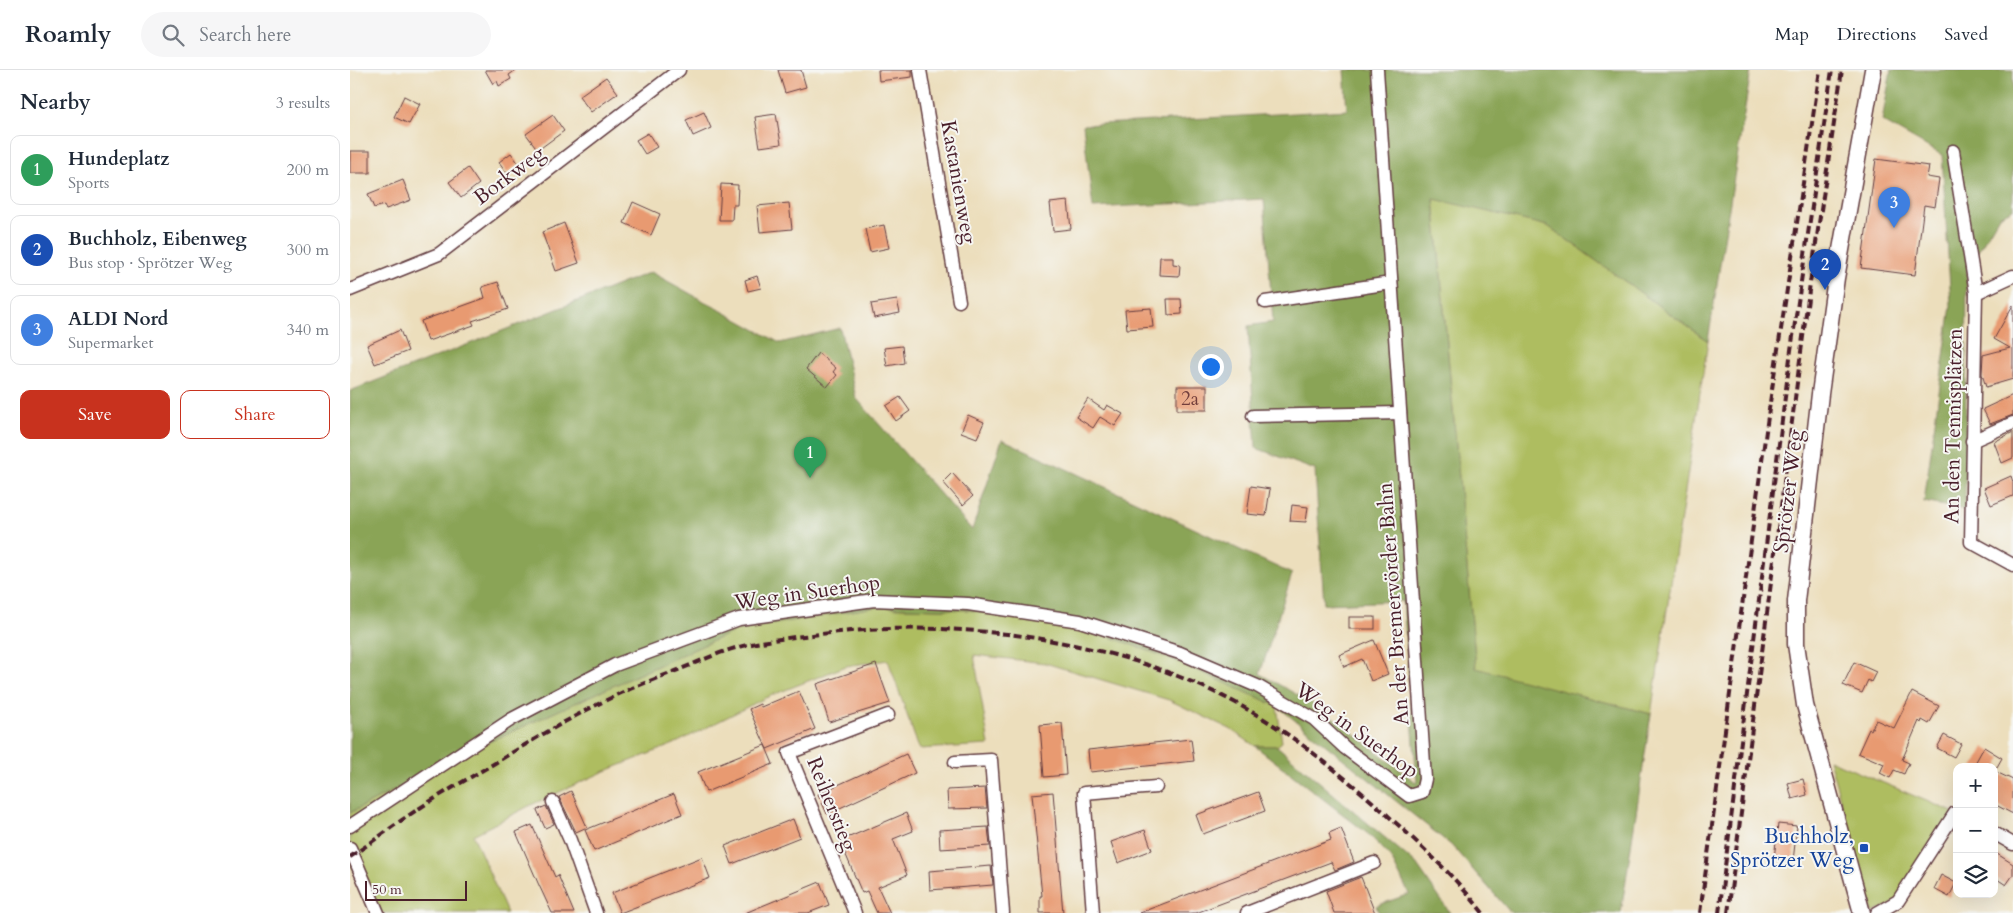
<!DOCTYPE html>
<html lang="en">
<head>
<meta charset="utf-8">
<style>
	:root { --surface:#fff; --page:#f6f6f7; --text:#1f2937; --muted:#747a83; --line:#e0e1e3; --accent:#c8321e }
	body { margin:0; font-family:Cardo,serif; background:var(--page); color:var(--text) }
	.controls { position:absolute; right:15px; bottom:15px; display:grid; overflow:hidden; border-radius:10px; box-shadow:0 5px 20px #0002 }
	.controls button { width:45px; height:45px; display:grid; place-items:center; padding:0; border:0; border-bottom:1px solid var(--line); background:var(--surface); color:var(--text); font:25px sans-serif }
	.scale { position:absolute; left:15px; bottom:12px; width:102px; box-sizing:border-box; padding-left:5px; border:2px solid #4a1f2b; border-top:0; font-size:14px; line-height:18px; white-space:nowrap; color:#4a1f2b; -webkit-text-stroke:4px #f6f6f2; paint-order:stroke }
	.you { position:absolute; left:860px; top:296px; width:18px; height:18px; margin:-12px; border:4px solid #fff; border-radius:50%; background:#1a73e8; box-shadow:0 0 0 8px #1a73e833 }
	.badge { display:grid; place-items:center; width:32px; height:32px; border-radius:50%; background:var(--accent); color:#fff; font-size:16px; font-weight:700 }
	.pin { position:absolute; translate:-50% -41px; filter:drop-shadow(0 1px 2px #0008) }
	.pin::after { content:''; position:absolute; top:26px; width:18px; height:15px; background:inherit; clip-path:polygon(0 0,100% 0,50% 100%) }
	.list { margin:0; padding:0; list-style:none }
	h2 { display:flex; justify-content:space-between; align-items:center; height:65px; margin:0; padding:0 20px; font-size:21px }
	h2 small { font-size:16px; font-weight:400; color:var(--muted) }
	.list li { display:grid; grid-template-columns:32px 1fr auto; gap:15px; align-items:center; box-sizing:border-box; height:70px; margin:0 10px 10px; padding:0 10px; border:1px solid var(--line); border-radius:10px }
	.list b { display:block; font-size:19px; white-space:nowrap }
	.list p { margin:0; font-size:16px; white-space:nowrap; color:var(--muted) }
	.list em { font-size:16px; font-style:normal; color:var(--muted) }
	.actions { display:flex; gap:10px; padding:15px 20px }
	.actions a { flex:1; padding:11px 0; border:1px solid var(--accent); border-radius:10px; text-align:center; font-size:18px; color:var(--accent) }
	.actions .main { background:var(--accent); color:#fff }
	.icon { flex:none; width:28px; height:28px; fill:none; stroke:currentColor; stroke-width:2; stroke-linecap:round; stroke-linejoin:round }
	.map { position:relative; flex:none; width:1663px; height:843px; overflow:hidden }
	header { display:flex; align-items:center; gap:30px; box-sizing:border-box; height:70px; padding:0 25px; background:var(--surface); border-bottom:1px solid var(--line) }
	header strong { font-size:24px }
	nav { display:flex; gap:28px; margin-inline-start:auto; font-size:18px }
	.search { width:350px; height:45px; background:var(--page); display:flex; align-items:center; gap:12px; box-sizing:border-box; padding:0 18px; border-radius:28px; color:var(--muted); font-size:19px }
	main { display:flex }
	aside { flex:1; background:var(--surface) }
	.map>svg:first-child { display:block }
	.green { fill:#aebd60; stroke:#7c6e46 }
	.forest { fill:#8aa456; stroke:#6a6240 }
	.building { fill:#e89a71 }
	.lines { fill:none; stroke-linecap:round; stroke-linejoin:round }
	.minor-casing { stroke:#623c41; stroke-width:15 }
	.tertiary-casing { stroke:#623c41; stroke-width:19 }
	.minor { stroke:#fff; stroke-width:12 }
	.tertiary { stroke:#fff; stroke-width:16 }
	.rail { stroke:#4a1f2b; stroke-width:4; stroke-dasharray:8 4; stroke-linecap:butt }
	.transit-dot { fill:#1a4fb4; stroke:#f6f6f2; stroke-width:2 }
	.labels { text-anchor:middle; stroke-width:4; stroke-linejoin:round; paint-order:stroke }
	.number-label { font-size:19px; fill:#723e3c }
	.street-label { font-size:21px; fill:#4a1f2b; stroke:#f6f6f2 }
	.transit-label { font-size:21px; fill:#164399; stroke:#f6f6f2; text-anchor:end }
</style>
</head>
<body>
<header>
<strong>Roamly</strong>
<div class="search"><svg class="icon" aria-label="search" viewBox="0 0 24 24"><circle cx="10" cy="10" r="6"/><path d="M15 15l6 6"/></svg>Search here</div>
<nav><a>Map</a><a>Directions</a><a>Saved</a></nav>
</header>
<main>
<aside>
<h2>Nearby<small>3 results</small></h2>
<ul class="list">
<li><span class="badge" style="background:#2e9e5b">1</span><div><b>Hundeplatz</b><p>Sports</p></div><em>200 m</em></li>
<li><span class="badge" style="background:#1a4fb4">2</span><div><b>Buchholz, Eibenweg</b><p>Bus stop · Sprötzer Weg</p></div><em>300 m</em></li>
<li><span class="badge" style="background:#3f7fe0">3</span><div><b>ALDI Nord</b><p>Supermarket</p></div><em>340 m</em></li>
</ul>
<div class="actions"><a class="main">Save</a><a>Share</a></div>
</aside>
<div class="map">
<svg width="1663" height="843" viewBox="0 0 1663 843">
	<rect width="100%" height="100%" fill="#f6f6f2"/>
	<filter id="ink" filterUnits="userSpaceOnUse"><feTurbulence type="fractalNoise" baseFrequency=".02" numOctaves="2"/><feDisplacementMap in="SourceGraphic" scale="10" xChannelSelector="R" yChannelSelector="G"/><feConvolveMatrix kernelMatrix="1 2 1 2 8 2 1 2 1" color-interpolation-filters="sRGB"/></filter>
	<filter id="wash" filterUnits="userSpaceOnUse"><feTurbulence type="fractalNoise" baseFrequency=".0096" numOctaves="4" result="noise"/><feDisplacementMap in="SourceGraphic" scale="20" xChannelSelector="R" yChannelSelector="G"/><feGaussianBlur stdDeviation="1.12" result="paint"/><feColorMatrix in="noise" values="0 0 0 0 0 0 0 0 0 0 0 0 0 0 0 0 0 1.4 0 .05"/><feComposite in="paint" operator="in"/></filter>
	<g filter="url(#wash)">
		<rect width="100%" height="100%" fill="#ecdebc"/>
		<g class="green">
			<polygon points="1084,128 1198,156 1358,271 1301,644 1126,599"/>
			<polygon points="525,537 619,540 730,556 824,590 927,636 932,672 927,676 905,676 880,659 819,630 695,593 624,585 639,675 569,679 538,590 496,596 415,628 324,674 253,702 181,735 123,765 157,843 28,843 0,793 0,743 132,675 387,560"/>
			<polygon points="1479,690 1605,743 1548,831 1523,843"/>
		</g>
		<g class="forest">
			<polygon points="994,0 1401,0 1358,271 1198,156 1084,129 1126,598 1301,644 1271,843 1161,843 1101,775 927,636 824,590 730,556 619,540 525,537 387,560 132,675 0,743 0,321 301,202 430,273 490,258 506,328 622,460 652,369 942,504 910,604 971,638 1067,713 1053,531 974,534 965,400 906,378 898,256 923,252 914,129 743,138 733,55 997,40"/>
			<polygon points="1541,0 1663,0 1663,139 1649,146 1617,200 1615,440 1574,432 1601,235 1592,85 1532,51"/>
			<polygon points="905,676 927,676 1066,794 1100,843 1029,843 1026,836 1059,824 1040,786 1018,764"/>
		</g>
		<g id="blocks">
			<g class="building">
				<polygon points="135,0 166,0 159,5 161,9 149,16 147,11 143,14"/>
				<polygon points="428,0 451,0 456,17 435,23"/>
				<polygon points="528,0 562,0 562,7 529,11"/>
				<polygon points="256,7 268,23 241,42 229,26"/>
				<polygon points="54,26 70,34 59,54 44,47"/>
				<polygon points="354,42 361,58 343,66 336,50"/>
				<polygon points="426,44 431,74 410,77 405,47"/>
				<polygon points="203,45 214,61 188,80 176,64"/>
				<polygon points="298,63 307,77 295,84 286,70"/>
				<rect x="0" y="81" width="20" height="22"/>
				<polygon points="161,83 169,94 157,103 149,92"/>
				<polygon points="1526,89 1579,96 1577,107 1589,109 1585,137 1574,135 1565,205 1511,198"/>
				<polygon points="118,98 129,114 111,128 99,112"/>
				<polygon points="53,110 61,130 36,139 34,135 24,138 18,124"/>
				<polygon points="371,114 388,115 387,135 383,135 382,150 369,150"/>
				<polygon points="718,131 721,159 703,161 700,133"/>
				<polygon points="283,132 310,144 301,165 274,153"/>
				<polygon points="439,133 442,159 410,162 407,136"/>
				<polygon points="214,153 229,193 206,201 192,162"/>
				<polygon points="534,155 539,178 520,182 515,159"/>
				<polygon points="810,187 823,187 823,194 830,195 829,206 809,205"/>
				<polygon points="407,206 411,218 398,221 395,210"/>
				<polygon points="148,212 158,239 122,251 124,255 78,271 71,251 135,228 132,217"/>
				<polygon points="817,229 831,229 832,244 818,245"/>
				<polygon points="547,230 550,243 524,248 521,234"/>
				<polygon points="1663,235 1663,309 1636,317 1632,304 1633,285 1660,278 1644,269"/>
				<polygon points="801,238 803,257 777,259 775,240"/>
				<polygon points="50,260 58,281 25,294 17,275"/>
				<polygon points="552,276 554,293 537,296 534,278"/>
				<polygon points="468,283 486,298 483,302 487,305 477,317 456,299"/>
				<rect x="827" y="316" width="30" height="24"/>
				<polygon points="1663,325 1663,345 1640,354 1633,339"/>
				<polygon points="550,327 560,341 546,351 536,336"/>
				<polygon points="738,329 754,340 757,335 773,344 765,356 750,347 743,358 726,347"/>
				<polygon points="618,345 634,352 627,368 611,362"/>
				<polygon points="1663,362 1663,388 1652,393 1644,372"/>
				<polygon points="602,403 623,426 613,435 593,412"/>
				<polygon points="1661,406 1663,412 1663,426 1641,435 1634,418"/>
				<polygon points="901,416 920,419 916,446 897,444"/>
				<polygon points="942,435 958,437 956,452 940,451"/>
				<rect x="999" y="547" width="26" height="12"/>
				<polygon points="1024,570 1038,604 1021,611 1012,589 994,597 989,585"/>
				<polygon points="1504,592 1526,602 1521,612 1518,610 1512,623 1493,615"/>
				<polygon points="526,594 540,633 479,652 467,614"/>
				<polygon points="449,621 465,659 417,679 399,639 410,634 411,637"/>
				<polygon points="1562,622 1589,636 1579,654 1572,650 1571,653 1569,651 1552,690 1559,693 1554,704 1544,700 1540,708 1530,703 1534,694 1508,683 1519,659 1521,660 1526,650 1544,658"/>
				<polygon points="712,653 716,705 694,707 690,655"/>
				<polygon points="1594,665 1611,674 1604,687 1587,678"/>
				<polygon points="841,669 844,691 740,702 738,680"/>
				<polygon points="415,675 423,694 356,722 348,702"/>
				<polygon points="1634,677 1652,688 1647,697 1623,697"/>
				<polygon points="556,684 565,703 477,744 468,724"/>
				<polygon points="1644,701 1663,710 1663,744 1644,734"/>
				<polygon points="1453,709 1457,725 1442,729 1438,713"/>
				<polygon points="635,718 637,738 598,739 597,720"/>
				<polygon points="221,721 237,757 226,762 209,727"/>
				<polygon points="703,722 713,843 690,843 690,826 692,826 682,724"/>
				<polygon points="908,722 915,741 853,764 846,745"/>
				<polygon points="324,724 332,744 244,781 235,760"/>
				<polygon points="196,736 204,754 195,758 187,740"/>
				<polygon points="556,743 563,761 543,769 557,805 528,817 540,843 527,843 517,821 512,823 490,771"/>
				<polygon points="443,749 450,767 382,794 375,776"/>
				<polygon points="1428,754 1447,756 1443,791 1424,789"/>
				<polygon points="182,755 205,807 208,805 224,843 202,843 188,813 166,762"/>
				<polygon points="638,757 640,776 590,779 589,760"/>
				<polygon points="991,758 1004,792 985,800 981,792 846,843 789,843 981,770 979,763"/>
				<polygon points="795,760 802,780 768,793 761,772"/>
				<polygon points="1644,782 1663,794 1663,805 1656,815 1644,807"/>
				<polygon points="352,787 360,808 270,843 262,823"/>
				<polygon points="641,796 643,815 580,820 579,801"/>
				<polygon points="1591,805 1606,813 1599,827 1584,819"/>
				<polygon points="1011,807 1025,843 984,843 976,821"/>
				<polygon points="470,812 479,835 458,843 395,843"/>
			</g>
		</g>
	</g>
	<g filter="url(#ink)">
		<use href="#blocks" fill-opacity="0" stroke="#623c41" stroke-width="1"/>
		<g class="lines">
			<g class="minor-casing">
				<g id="minor">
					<polyline points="570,0 609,231"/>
					<polyline points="1603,81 1626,223 1621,472 1663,495"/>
					<polyline points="0,220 89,184 329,0"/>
					<polyline points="1626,223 1663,206"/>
					<polyline points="915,232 1041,213"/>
					<polyline points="903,346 1050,343"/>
					<polyline points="1622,371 1663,353"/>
					<polyline points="605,692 641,690 653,843"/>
					<polyline points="203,732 220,770 246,843"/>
					<polyline points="0,756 162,649 265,595 389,549 524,530 618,534 730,551 830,583 907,616 964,649 995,678 1059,726 1072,722 1075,709 1027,0"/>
					<polyline points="1644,763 1663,774"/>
					<polyline points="0,778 28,843"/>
					<polyline points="505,843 439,683 538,645"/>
					<polyline points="743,843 734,723 806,717"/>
					<polyline points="897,843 1024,793"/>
					<polyline points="1527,843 1548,831 1605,743 1607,743"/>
				</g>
			</g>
			<g class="tertiary-casing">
				<polyline id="tertiary" points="1512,843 1455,635 1446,574 1446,531 1470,324 1486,208 1523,0"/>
			</g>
			<use href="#minor" class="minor"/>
			<use href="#tertiary" class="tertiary"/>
			<g class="rail">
				<path d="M0,787C18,775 35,762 52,750C82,729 114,711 145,693C186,668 226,644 269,624C286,616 305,609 323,602C344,594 366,583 389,577C416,570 444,567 471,564C616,547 780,569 907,645C953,672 994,707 1034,742C1069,774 1104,805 1133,843"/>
				<polyline points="1350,843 1419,339 1470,0"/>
				<polyline points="1369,843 1441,280 1482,0"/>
				<polyline points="1378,843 1460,213 1492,0"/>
			</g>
		</g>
	</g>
	<rect class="transit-dot" x="1509" y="773" width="10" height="10" rx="2.5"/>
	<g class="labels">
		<g class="number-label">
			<text x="840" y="335">2a</text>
		</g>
		<g class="street-label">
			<text transform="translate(159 105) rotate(-37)" y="7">Borkweg</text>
			<text transform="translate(609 112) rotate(80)" y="7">Kastanienweg</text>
			<text transform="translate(1603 356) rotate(-89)" y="7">An den Tennisplätzen</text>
			<text transform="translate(1438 421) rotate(-83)" y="7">Sprötzer Weg</text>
			<text transform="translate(457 522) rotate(-8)" y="7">Weg in Suerhop</text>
			<text transform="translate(1043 534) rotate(-94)" y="7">An der Bremervörder Bahn</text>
			<text transform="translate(1007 660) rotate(36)" y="7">Weg in Suerhop</text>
			<text transform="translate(482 734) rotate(68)" y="7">Reiherstieg</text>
		</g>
		<g class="transit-label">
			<text x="1504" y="773">Buchholz,<tspan x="1504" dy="24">Sprötzer Weg</tspan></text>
		</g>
	</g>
</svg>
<div class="controls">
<button>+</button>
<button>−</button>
<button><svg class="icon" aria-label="layers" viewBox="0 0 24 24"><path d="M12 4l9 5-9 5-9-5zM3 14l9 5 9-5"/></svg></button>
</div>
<div class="scale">50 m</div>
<div class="you"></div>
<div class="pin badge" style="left:460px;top:408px;background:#2e9e5b">1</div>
<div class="pin badge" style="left:1475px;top:220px;background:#1a4fb4">2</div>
<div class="pin badge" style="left:1544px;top:158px;background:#3f7fe0">3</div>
</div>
</main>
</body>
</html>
